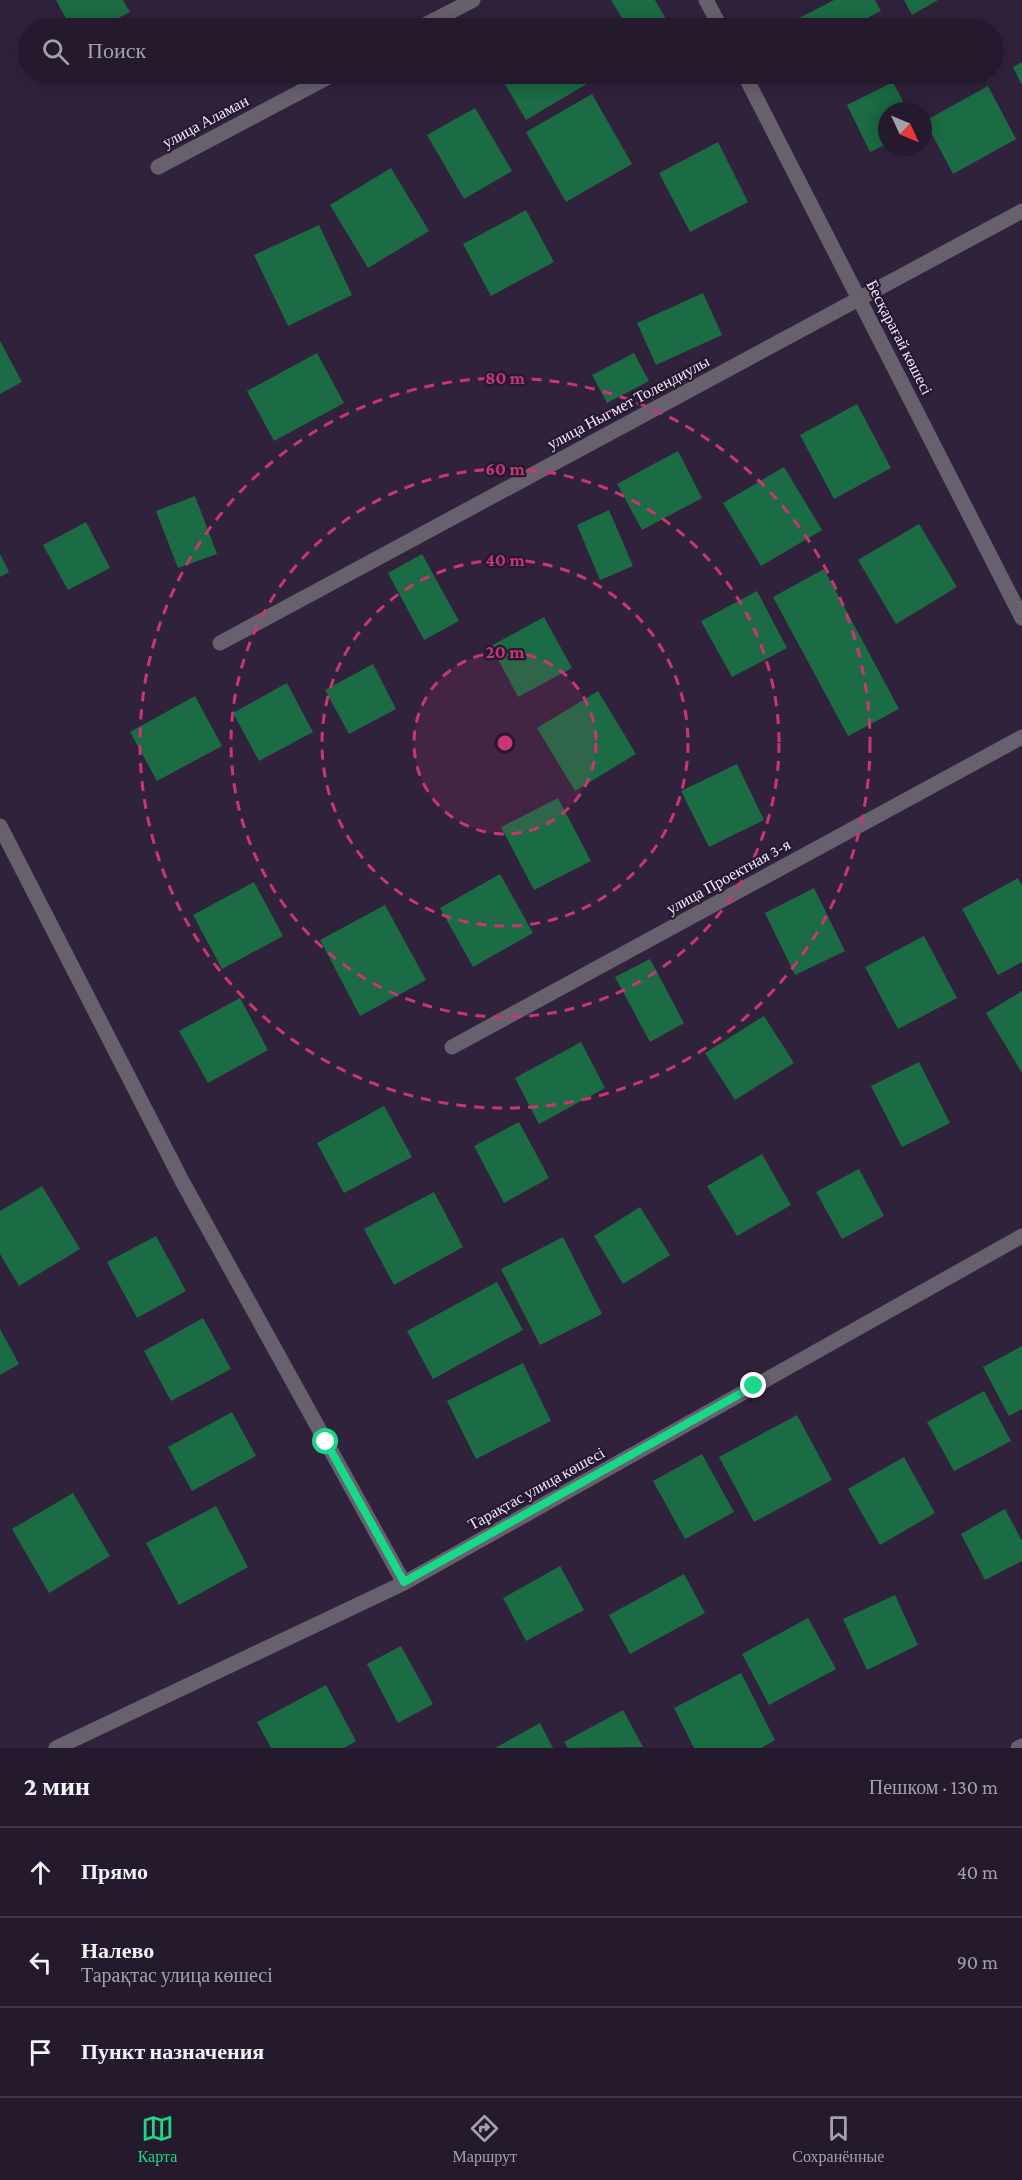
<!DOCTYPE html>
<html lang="ru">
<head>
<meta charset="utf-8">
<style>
	:root { --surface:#251a2d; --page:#312739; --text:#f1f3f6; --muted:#a3a1aa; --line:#423849; --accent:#19d989 }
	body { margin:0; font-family:"Crimson Pro",serif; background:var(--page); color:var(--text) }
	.compass { position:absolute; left:878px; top:102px; width:54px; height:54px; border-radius:50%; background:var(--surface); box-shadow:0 3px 15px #0003; rotate:134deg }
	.stop { position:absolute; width:18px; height:18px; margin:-14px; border:4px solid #19d989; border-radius:50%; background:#fff }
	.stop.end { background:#19d989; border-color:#fff; box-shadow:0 2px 6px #0008 }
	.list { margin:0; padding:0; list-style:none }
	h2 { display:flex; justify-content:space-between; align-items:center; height:78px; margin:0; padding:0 24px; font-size:26px }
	h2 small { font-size:20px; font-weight:400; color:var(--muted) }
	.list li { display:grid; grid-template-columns:39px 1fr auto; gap:18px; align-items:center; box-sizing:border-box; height:90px; padding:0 24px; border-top:2px solid var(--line) }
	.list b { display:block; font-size:22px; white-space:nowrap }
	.list p { margin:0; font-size:20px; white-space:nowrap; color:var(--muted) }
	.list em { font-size:20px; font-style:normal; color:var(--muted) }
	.icon { flex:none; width:33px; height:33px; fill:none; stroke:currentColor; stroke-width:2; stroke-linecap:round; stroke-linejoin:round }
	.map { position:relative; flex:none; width:1022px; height:1748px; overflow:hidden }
	.search { position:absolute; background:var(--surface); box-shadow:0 3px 15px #0003; left:18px; right:18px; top:18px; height:66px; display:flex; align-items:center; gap:15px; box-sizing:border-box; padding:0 21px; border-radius:33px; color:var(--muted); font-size:22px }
	.sheet { height:348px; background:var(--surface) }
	nav { display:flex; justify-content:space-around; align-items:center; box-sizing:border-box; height:84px; border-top:2px solid var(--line); background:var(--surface); font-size:16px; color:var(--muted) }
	nav a { display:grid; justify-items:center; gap:3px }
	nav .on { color:var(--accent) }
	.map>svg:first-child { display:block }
	.building { fill:#1b6b44 }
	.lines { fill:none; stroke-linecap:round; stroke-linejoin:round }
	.service { stroke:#67606d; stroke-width:15 }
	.minor { stroke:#67606d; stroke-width:15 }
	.route { stroke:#19d989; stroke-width:8 }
	.ring { fill:none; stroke:#c93773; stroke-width:3; stroke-dasharray:10 8 }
	.labels { text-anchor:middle; stroke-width:4.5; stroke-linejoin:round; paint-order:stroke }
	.street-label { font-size:16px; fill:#f1e8f9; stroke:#271831 }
	.centre { fill:#c93773; stroke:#271831; stroke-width:3 }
	.ring-label { font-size:18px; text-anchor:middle; font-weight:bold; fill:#c93773; stroke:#271831; stroke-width:4.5; stroke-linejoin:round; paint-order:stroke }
</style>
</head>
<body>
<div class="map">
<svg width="1022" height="1748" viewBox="0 0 1022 1748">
	<rect width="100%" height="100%" fill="#31223c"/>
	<g class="building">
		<polygon points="56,0 123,0 130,12 99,28 71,28"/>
		<polygon points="611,0 655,0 671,28 628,28"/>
		<polygon points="834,0 875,0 881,11 847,28 780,28"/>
		<polygon points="904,0 938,0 912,15"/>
		<polygon points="553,19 559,28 537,28"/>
		<polygon points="1022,62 1022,85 1013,67"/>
		<polygon points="499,74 585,74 590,82 526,120"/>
		<polygon points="893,82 908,111 887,111 887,144 870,152 847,105"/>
		<polygon points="988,86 1016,139 953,174 925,121"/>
		<polygon points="592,94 632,164 566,202 526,132"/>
		<polygon points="475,108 512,171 464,199 427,135"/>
		<polygon points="718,142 748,202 690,232 659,173"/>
		<polygon points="391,168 429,231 368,268 330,205"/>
		<polygon points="526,210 554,262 491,296 463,244"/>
		<polygon points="319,225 352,295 288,326 254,255"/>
		<polygon points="703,293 722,335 656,365 637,323"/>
		<polygon points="0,341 22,382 0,394"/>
		<polygon points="317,353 344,403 274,441 247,391"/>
		<polygon points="634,353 649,381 607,403 592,375"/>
		<polygon points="857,404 891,468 834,499 800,435"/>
		<polygon points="678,451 702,498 642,530 617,484"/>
		<polygon points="784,467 822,530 761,566 723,503"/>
		<polygon points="195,496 217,554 178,568 156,511"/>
		<polygon points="609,510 633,566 600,580 577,525"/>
		<polygon points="86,522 110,568 68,590 43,545"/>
		<polygon points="919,524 957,587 896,624 858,560"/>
		<polygon points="0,554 9,572 0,577"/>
		<polygon points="422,554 459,621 424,640 388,573"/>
		<polygon points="824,569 899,709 848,736 773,597"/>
		<polygon points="757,591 787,648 732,677 701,621"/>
		<polygon points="544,617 572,668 518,697 491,646"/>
		<polygon points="373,664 396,709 349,734 325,690"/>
		<polygon points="287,683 313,732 259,761 233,713"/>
		<polygon points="598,691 636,754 575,791 537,728"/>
		<polygon points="195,696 222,746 157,781 130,732"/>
		<polygon points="737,764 764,820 709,847 681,791"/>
		<polygon points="558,798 591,861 534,890 501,827"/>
		<polygon points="500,874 533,933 473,967 440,908"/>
		<polygon points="1018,878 1022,886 1022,962 998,975 962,909"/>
		<polygon points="254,882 283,936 222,969 193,915"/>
		<polygon points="814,888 845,951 795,975 765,913"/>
		<polygon points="385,905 426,980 360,1016 320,940"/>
		<polygon points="924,936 957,998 898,1029 865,967"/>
		<polygon points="650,959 684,1023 650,1042 615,977"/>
		<polygon points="1022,991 1022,1073 986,1013"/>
		<polygon points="240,998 268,1050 208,1083 179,1031"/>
		<polygon points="764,1016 794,1063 735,1100 705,1053"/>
		<polygon points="581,1042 605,1088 539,1124 515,1078"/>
		<polygon points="919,1062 950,1123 902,1147 871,1086"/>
		<polygon points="384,1106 412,1157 344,1193 317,1143"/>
		<polygon points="519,1122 549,1178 504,1203 474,1146"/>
		<polygon points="762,1154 791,1205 737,1236 707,1186"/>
		<polygon points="859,1169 884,1216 842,1239 816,1192"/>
		<polygon points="42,1186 80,1249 19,1286 0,1254 0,1211"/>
		<polygon points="434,1192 463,1247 394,1285 364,1229"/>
		<polygon points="640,1207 670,1255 623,1284 594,1236"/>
		<polygon points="156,1236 186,1291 137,1318 107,1262"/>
		<polygon points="563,1237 602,1314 540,1345 501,1269"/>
		<polygon points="497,1282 523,1330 433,1379 407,1331"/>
		<polygon points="203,1318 231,1369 171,1401 144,1351"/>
		<polygon points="0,1329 19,1364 0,1375"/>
		<polygon points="1022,1346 1022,1409 1009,1416 983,1367"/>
		<polygon points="523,1363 551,1421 476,1459 447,1401"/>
		<polygon points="984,1391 1011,1441 954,1471 927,1422"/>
		<polygon points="232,1412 256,1456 192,1491 168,1447"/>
		<polygon points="797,1415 832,1480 754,1522 719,1457"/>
		<polygon points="702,1454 734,1512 685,1539 653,1481"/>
		<polygon points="904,1457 935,1513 880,1545 848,1489"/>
		<polygon points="73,1493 110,1556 49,1593 12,1529"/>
		<polygon points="216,1506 248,1567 179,1605 146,1543"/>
		<polygon points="1005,1509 1022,1541 1022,1561 985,1580 961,1534"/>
		<polygon points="560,1566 584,1610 526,1641 503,1598"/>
		<polygon points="684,1574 705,1613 630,1654 609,1615"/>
		<polygon points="895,1595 918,1645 867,1670 843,1619"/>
		<polygon points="808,1618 836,1669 769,1705 742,1654"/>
		<polygon points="401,1646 433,1704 398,1723 367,1664"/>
		<polygon points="741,1673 775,1740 761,1748 694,1748 674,1708"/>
		<polygon points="326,1685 356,1741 344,1748 271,1748 257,1722"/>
		<polygon points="623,1710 643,1747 568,1748 564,1742"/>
		<polygon points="540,1723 553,1748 495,1748"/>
	</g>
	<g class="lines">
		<polyline class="service" points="0,826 182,1181 404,1583"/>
		<g class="minor">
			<polyline points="706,0 721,28"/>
			<polyline points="419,28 473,0"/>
			<polyline points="744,74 1022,618"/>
			<polyline points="158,167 334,74"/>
			<polyline points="220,643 1022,211"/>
			<polyline points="452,1047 1022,737"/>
			<polyline points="56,1748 404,1583 1022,1236"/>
			<polyline points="1018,1748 1022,1746"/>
		</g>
	</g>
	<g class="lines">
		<polyline class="route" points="326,1442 404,1582 754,1386"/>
	</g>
	<circle cx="505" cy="743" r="91" fill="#c93773" fill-opacity=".12"/>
	<g class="ring">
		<circle cx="505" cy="743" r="91"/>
		<circle cx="505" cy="743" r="183"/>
		<circle cx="505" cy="743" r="274"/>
		<circle cx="505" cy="743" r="365"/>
	</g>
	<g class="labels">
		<g class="street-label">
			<text transform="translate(205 121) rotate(-28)" y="6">улица Аламан</text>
			<text transform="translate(900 337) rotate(63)" y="6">Бесқарағай көшесі</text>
			<text transform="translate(628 402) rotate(-28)" y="6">улица Ныгмет Толендиулы</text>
			<text transform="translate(728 876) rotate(-29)" y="6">улица Проектная 3-я</text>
			<text transform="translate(536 1488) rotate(-29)" y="6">Тарақтас улица көшесі</text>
		</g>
	</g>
	<circle cx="505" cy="743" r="9" class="centre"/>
	<g class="ring-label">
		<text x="505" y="384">80 m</text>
		<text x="505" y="475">60 m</text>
		<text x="505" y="566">40 m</text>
		<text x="505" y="658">20 m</text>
	</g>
</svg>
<svg class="compass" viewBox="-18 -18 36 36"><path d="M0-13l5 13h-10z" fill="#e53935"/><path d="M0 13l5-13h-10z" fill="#a3a1aa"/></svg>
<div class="stop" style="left:326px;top:1442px"></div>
<div class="stop end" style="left:754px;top:1386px"></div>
<div class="search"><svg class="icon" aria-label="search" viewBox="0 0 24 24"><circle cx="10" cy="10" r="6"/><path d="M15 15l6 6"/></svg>Поиск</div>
</div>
<section class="sheet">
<h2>2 мин<small>Пешком · 130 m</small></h2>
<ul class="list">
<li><svg class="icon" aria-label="ahead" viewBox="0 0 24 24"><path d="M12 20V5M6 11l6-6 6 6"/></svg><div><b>Прямо</b></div><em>40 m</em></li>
<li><svg class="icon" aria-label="left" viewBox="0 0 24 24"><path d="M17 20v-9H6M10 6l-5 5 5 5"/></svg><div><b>Налево</b><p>Тарақтас улица көшесі</p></div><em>90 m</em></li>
<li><svg class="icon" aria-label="arrive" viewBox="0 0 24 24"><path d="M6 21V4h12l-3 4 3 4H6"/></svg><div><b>Пункт назначения</b></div></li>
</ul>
</section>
<nav>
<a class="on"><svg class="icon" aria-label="map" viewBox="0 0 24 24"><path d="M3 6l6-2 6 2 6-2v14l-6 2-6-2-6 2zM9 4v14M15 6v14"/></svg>Карта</a>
<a><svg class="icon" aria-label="directions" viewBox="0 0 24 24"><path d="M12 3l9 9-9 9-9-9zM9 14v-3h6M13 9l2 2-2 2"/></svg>Маршрут</a>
<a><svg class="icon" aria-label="saved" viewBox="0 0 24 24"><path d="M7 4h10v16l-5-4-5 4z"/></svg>Сохранённые</a>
</nav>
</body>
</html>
